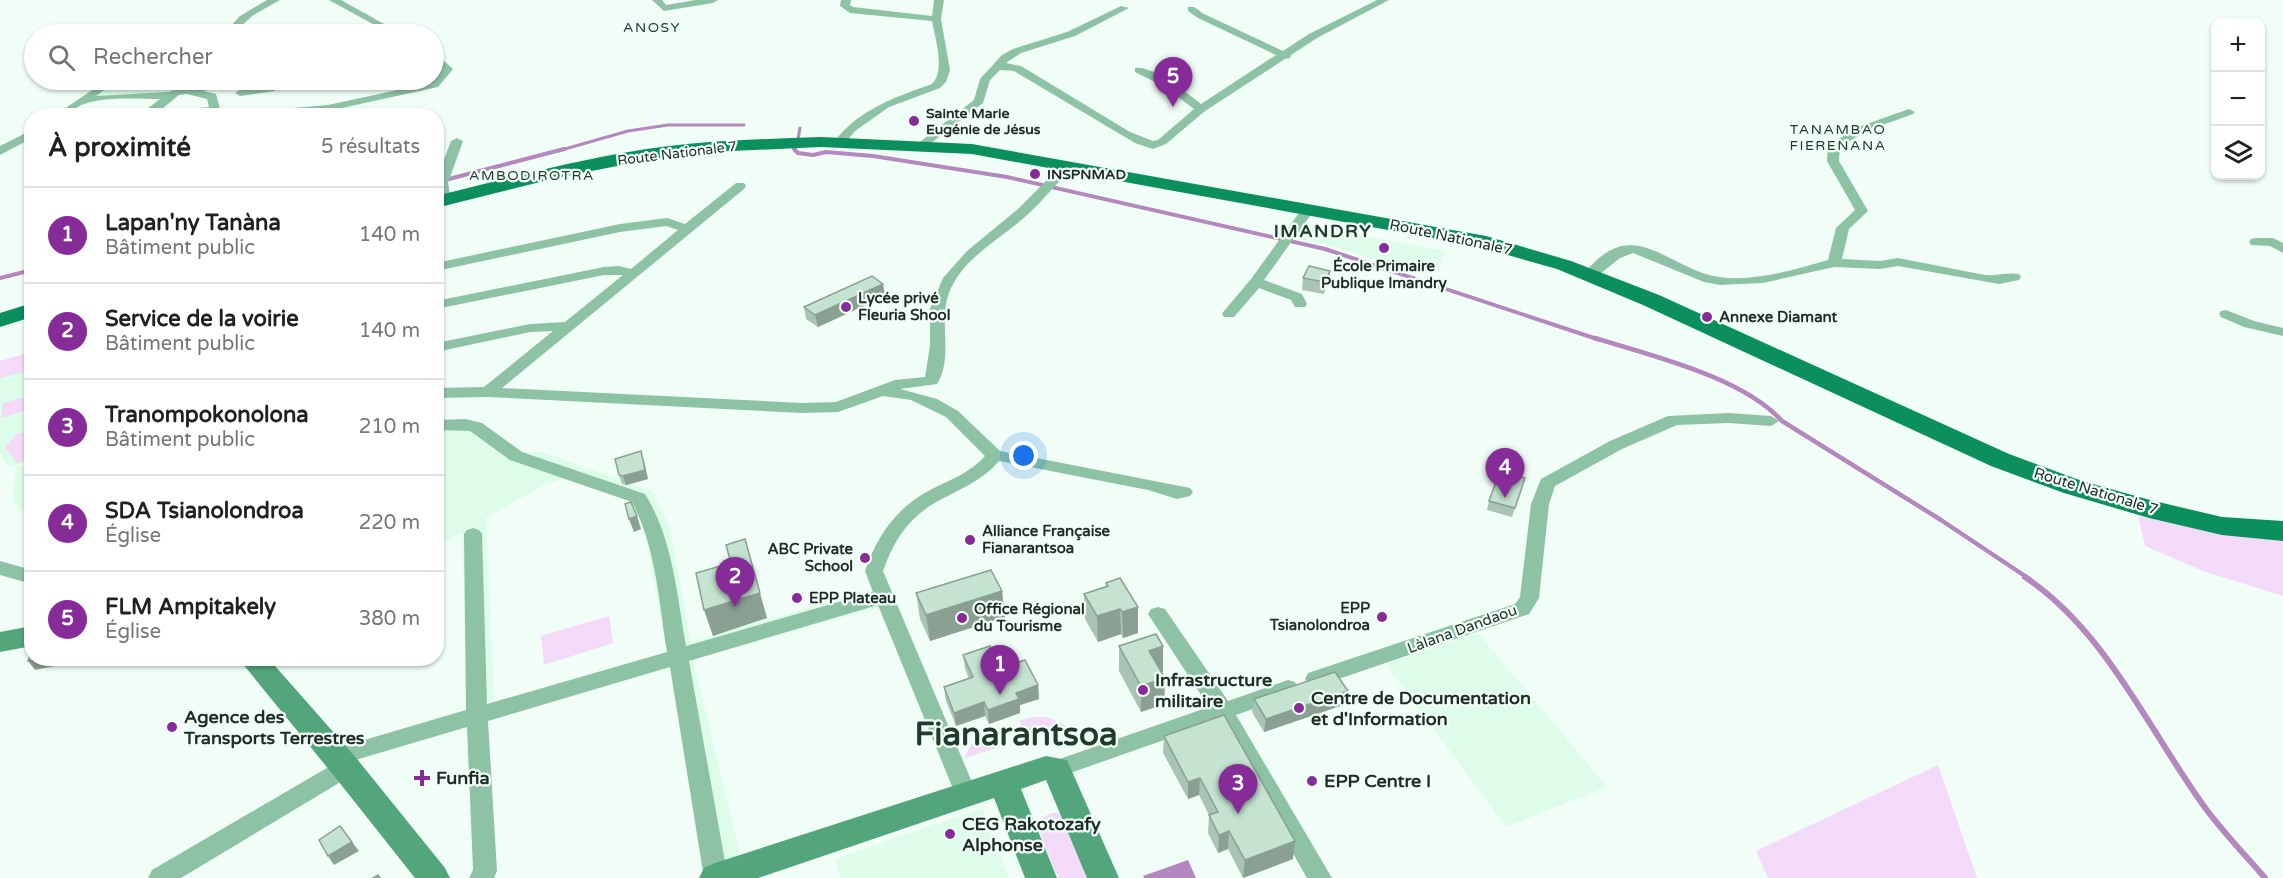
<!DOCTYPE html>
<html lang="fr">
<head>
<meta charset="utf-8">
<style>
	:root { --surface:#fff; --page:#f6f6f6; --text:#202124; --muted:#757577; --line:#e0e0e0; --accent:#862c98 }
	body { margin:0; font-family:"Varela Round",sans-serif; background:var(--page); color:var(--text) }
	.controls { position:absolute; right:18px; top:18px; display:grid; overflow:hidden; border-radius:12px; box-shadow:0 2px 4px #0004 }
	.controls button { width:54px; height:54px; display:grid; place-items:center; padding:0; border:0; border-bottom:2px solid var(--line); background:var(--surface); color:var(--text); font:30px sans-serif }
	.you { position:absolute; left:1024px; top:456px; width:21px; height:21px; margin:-15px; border:4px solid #fff; border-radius:50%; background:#1a73e8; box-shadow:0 0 0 9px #1a73e833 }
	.badge { display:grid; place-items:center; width:39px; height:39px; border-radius:50%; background:var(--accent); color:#fff; font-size:20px; font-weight:700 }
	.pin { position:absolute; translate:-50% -50px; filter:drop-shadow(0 2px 3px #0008) }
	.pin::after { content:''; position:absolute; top:32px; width:21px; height:18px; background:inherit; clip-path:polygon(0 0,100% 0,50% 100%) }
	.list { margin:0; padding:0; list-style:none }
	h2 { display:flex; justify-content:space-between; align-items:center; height:78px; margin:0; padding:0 24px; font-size:26px }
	h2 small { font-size:20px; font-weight:400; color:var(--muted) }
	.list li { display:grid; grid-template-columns:39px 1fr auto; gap:18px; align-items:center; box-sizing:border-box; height:96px; padding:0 24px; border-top:2px solid var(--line) }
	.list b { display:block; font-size:22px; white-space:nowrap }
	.list p { margin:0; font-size:20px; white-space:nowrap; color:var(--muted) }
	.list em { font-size:20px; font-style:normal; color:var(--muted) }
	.icon { flex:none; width:33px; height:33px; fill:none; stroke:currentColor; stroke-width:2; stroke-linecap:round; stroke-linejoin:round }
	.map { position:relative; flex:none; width:2283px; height:878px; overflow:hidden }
	.search { position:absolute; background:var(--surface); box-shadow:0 2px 4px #0004; left:24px; top:24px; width:420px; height:66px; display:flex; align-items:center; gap:15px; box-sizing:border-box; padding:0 21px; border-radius:33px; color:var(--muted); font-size:22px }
	.panel { position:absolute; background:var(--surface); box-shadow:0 2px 4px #0004; left:24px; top:108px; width:420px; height:558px; border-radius:24px }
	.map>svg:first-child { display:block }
	.built { fill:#ddfdea }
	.green { fill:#f3daf9 }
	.water { fill:#b488be }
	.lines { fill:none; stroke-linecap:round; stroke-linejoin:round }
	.stream-far3 { stroke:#b488be; stroke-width:3 }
	.stream-far2 { stroke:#b488be; stroke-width:4 }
	.stream-far1 { stroke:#b488be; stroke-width:4.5 }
	.stream { stroke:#b488be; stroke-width:6 }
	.street { fill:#8ec2a5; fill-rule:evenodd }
	.secondary { fill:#53a57b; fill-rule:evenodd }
	.primary { fill:#0b8f5e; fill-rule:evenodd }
	.wall { fill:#a9c4b4 }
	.shaded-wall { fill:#89a092 }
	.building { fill:#c4e4d1; stroke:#89a092; stroke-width:1.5 }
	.poi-dot { fill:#862c98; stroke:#f1fef7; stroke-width:2 }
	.labels { text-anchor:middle; stroke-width:4.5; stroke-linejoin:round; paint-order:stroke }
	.far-neighbourhood-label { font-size:14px; letter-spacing:1.5px; fill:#203b2d; stroke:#f1fef7 }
	.far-poi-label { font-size:14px; font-weight:bold; fill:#1f2b25; stroke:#f1fef7; text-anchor:start }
	.far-street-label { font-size:14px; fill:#1f2b25; stroke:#f1fef7 }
	.street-label { font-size:15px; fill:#1f2b25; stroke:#f1fef7 }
	.poi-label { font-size:15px; font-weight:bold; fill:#1f2b25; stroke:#f1fef7; text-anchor:start }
	.far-district-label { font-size:18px; font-weight:bold; letter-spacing:1.5px; fill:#203b2d; stroke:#f1fef7 }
	.near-poi-label { font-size:18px; font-weight:bold; fill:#1f2b25; stroke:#f1fef7; text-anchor:start }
	.near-town-label { font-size:33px; font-weight:bold; fill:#203b2d; stroke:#f1fef7 }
</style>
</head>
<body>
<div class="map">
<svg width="2283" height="878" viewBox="0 0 2283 878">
	<rect width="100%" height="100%" fill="#f1fef7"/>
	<g class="built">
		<polygon points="116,80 257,80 176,92 91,97"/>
		<polygon points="1304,225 1445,251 1437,271 1420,274 1330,245 1294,238"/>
		<polygon points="31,352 31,461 9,467 0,454 0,361"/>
		<polygon points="471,419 517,452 542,452 652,491 669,525 691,642 875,588 883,606 693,659 740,855 705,868 646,536 633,504 618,495 565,478 544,485 486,518 494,699 467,708 462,532 437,546 436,429"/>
		<polygon points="31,463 31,507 20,512 13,502 16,467"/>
		<polygon points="1478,633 1607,787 1506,827 1386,664"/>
		<polygon points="982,808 1009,878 841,878 835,859"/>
	</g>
	<g class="green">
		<polygon points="31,352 31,370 0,378 0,361"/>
		<polygon points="31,395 31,409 1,418 3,403"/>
		<polygon points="31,430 31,459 17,463 5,447 17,434"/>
		<polygon points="2138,516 2218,533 2283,536 2283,596 2203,571 2145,546"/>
		<polygon points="609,616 613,643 544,665 541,636"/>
		<polygon points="1033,717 1047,717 1067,726 1027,738 1019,721"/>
		<path d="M999,727L1006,745L965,758C970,740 982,733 999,727Z"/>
		<polygon points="1938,765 1977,878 1768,878 1756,851"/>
		<polygon points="1052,813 1061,813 1090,878 1058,878 1038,828 1045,816"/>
	</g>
	<polygon class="water" points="1188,860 1196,878 1144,878 1143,876"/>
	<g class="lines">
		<g class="stream-far3">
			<polyline points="798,139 800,128"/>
			<polyline points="558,151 628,131 668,125 744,125"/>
			<polyline points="795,151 795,146"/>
		</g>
		<g class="stream-far2">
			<polyline points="794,149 798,153 813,155 826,152 873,156 1007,177 1325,249 1600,340"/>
			<polyline points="445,180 564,149"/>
			<polyline points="0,278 32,270"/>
		</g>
		<path class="stream-far1" d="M1595,338C1652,356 1742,377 1782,421L1941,520L2028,578"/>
		<path class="stream" d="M2025,577C2107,632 2149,731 2206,809C2224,833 2245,855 2265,878"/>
		<g class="street">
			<polygon points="267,0 280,0 252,16 233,34 223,34 240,16"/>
			<polygon points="329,0 341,0 402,34 391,34"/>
			<polygon points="652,0 662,0 666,5 696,0 718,0 713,3 664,11"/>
			<path d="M841,0H851L850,5L853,7L932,16L934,0H944L941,19L950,70L946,82L940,88L889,107L855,131L844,144L840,146L834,142C859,109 896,97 932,84C946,70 935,39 932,21L850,13L840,6Z"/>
			<path d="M1377,0H1389L1317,38L1291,55L1290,58L1285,59L1205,111L1166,144L1153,149L1135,143L1014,71L1000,70L990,80L983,103L926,147H918L916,145L974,100L980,79L1002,55L1013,49L1067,32L1121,6L1129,8L1075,36L1021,53L1006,63L1021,66L1130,132L1153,141L1158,140L1194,109L1165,87L1135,72V68C1153,65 1187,93 1201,104L1276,55L1198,18L1188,11V7H1194L1204,14L1283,51L1309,34Z"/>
			<polygon points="434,52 453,69 438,87 328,111 281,116 232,116 237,113 328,105 430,83 442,69 434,60"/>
			<path d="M107,80H118L96,96L169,92L176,89L239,80H262L257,83L203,91L216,94L222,116H145L147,109L160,99C137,99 107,96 84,104C69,110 73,116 54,116ZM187,94L207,99L209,107L157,113L179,95Z"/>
			<polygon points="271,86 275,87 275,91 240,96 235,93 240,90"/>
			<path d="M1909,109L1915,112L1913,114L1866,131L1840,147L1839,161L1868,211L1849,229L1842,259L1880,261L1898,258L1985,275C1996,276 2009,272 2019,274L2021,277L2019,280L1999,284L1898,266L1880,269L1834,267L1763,283L1720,285L1704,282L1633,253L1620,258L1595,278L1590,279L1583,275C1633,211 1666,269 1719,277C1755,282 1793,270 1828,260L1836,228L1855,210L1827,161L1828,146L1858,127Z"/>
			<polygon points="32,130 32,138 0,155 0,146"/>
			<polygon points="457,138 463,141 448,183 451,200 445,204 439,200 436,181 451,141"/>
			<path d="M1068,162L1074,166L1072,169C1056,183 1043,201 1027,215C1001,239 962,258 949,293C938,322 954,357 937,384L900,389L937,399L958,411L1000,451L1190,488L1193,492L1190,496L1177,499L1148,490L999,461C983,480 962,488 940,500C910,516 894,539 883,571L977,794L974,801L966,803L958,801L878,605L689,661L728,878H704L670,667L488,721L497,871L494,878H469L473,870L467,727L352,761L357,768L354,774L181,878H148L152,870L332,765L327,763L324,757L327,751L466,710L464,534L467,530L473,528L479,530L482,534L487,704L667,652C659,602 656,547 632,502L510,460L470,431L436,430V420L465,419L482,423L522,452L645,494C673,539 677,595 686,646L873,592L865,571C877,536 896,508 930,490C950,480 970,473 985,456L946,417L911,400L883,396L838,412L802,413L488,397L436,398V388L484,387L553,331L530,332L436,352V343L530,324L565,322L623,275H604L436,309V301L604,267L619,266L631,269L678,230L666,226L620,232L436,271V263L620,224L667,218L685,224L736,183H744L746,186L744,189L502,388L802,403L836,402L895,380L925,377L930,346V309L943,278L967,251L1018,209L1058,169Z"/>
			<polygon points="1309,205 1315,209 1264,280 1302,294 1307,304 1305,307 1295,307 1291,300 1259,288 1234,317 1224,317 1222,314 1224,311 1251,279 1304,206"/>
			<polygon points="2256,238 2273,238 2283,243 2283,253 2270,246 2251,245 2249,242 2251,239"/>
			<polygon points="2226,310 2254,321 2283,328 2283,336 2244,327 2221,317 2219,314 2221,311"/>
			<polygon points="1729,413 1771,416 1779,421 1771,426 1729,423 1677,425 1622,449 1555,486 1549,504 1539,598 1529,614 1315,687 1308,685 1305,679 1308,673 1515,604 1520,597 1531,504 1541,479 1610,441 1668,416"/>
			<polygon points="0,561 32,570 32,584 0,575"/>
			<polygon points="1158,607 1165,609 1228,701 1288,680 1295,682 1298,688 1295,694 1236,715 1332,878 1307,878 1218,721 1056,778 1048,775 1045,769 1048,763 1209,707 1148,614 1151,609"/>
		</g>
		<g class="secondary">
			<polygon points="32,626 32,646 0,652 0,632"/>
			<polygon points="238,658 268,658 357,759 445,868 450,878 415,878 335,777"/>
			<polygon points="1046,756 1067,760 1119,878 1087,878 1046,780 1021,789 1057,878 1025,878 994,798 758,878 699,878 704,868 715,863"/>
		</g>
		<g class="primary">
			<path d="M821,137L972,144L1486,236L1571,261L1659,295L2009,454L2082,481L2150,500L2222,517L2283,521V541L2222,535L2149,518L2064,493L1991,466L1643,305L1557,269L1476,246L1163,189L972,154L821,147L711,152L658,158L556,178L436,208V196C510,178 585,157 661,147C714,140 767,139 821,137Z"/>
			<polygon points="32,303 32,317 0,327 0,313"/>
		</g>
	</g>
	<g class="wall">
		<polygon points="1330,271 1329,282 1323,294 1302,290 1303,278"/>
		<polygon points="885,296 818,327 806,319 804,307"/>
		<polygon points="644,460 648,479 626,485 622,484 619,475"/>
		<polygon points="1522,487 1512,517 1487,510 1489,501"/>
		<polygon points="1106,583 1138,633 1123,638 1121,634 1098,642 1085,619 1084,594 1106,586"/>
		<polygon points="1002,591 1005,617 930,641 920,619 916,593"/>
		<polygon points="1119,646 1163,672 1162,672 1165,678 1164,704 1141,712 1119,671"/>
		<polygon points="963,655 1001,668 1038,685 1039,699 1020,705 1020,713 989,724 985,716 956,726 946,701 944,687 969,679 965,668"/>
		<polygon points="1348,691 1346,704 1264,732 1252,712 1254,699"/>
		<polygon points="1164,736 1293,859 1243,878 1228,849 1218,853 1208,833 1209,815 1199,795 1188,799 1163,753"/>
	</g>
	<g class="shaded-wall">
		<polygon points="1330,271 1329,282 1323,294 1324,282"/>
		<polygon points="883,284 885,296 818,327 815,315"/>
		<polygon points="641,451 648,479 626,485 623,476"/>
		<polygon points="637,516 641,529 634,532 629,519"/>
		<polygon points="1002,591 1005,617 930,641 926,615"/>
		<polygon points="760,593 767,618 713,636 704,610"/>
		<polygon points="1138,607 1138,633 1123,638 1122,612"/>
		<polygon points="1120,609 1121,634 1098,642 1097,616"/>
		<polygon points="1163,646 1163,672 1149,677 1149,651"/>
		<polygon points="40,658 79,658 78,661 35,670 28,661"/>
		<polygon points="1165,678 1164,704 1141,712 1141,686"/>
		<polygon points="1038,685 1039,699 1020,705 1020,713 989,724 988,710 1016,693"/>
		<polygon points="1348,691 1346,704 1264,732 1266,719"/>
		<polygon points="984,702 985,716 956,726 954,713"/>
		<polygon points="1200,778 1199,795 1188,799 1188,782"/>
		<polygon points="1229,831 1228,849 1218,853 1219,835"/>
		<polygon points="1295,841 1293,859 1243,878 1245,860"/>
		<polygon points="352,842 359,851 334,865 328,856"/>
	</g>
	<g class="building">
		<polygon points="1309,266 1330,271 1324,282 1303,278"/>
		<polygon points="872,276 883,284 815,315 804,307"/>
		<polygon points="641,451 645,470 623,476 619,475 615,459"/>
		<polygon points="1500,471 1525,478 1515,508 1489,501"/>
		<polygon points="631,502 637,516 629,519 625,504"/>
		<polygon points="745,539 760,593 704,610 696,573 731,563 726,545"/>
		<polygon points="991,570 1002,591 926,615 916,593"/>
		<polygon points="1120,578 1138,607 1122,612 1120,609 1097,616 1084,594 1108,586 1106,583"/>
		<polygon points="1156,634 1163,646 1149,651 1165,678 1141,686 1119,646"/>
		<polygon points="990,646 1001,668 1025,660 1038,685 1016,693 1019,699 988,710 984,702 954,713 944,687 973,677 963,655"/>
		<polygon points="32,652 32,658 40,658 28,661"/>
		<polygon points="1335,672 1348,691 1266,719 1254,699"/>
		<polygon points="1224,715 1295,841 1245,860 1229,831 1219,835 1209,815 1218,812 1200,778 1188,782 1164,736"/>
		<polygon points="340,826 352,842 328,856 319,840"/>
		<polygon points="378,875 380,878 373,878"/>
	</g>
	<g class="poi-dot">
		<circle cx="914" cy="121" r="6"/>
		<circle cx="1035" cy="174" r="6"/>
		<circle cx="1384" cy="248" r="6"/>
		<circle cx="846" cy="307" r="6"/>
		<circle cx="1707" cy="317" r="6"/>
		<circle cx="970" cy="540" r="6"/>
		<circle cx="865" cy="558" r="6"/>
		<circle cx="797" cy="598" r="6"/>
		<circle cx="1382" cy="617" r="6"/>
		<circle cx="962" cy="618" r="6"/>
		<circle cx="1143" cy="690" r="6"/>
		<circle cx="1299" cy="708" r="6"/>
		<circle cx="172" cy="727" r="6"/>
		<path d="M419 769h6v6h6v6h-6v6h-6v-6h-6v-6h6z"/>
		<circle cx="1312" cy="781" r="6"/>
		<circle cx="950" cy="834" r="6"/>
	</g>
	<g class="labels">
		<g class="far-neighbourhood-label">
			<text x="652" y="32">ANOSY</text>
			<text x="1838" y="134">TANAMBAO<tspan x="1838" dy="16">FIERENANA</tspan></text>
			<text x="532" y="180">AMBODIROTRA</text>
		</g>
		<g class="far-poi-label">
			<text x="926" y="118">Sainte Marie<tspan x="926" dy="16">Eugénie de Jésus</tspan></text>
			<text x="1047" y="179">INSPNMAD</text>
		</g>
		<g class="far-street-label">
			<text transform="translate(677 153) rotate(-7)" y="5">Route Nationale 7</text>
		</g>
		<g class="street-label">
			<text transform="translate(1451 237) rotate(12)" y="5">Route Nationale7</text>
			<text transform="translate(2096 491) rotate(17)" y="5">Route Nationale 7</text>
			<text transform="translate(1462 629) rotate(-20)" y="5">Làlana Dandaou</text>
		</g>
		<g class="poi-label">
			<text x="1384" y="271" text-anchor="middle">École Primaire<tspan x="1384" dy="17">Publique Imandry</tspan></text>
			<text x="858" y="303">Lycée privé<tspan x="858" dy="17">Fleuria Shool</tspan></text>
			<text x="1719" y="322">Annexe Diamant</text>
			<text x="982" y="536">Alliance Française<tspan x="982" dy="17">Fianarantsoa</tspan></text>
			<text x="853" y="554" text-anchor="end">ABC Private<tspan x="853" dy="17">School</tspan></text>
			<text x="809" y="603">EPP Plateau</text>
			<text x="1370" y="613" text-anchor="end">EPP<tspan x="1370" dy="17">Tsianolondroa</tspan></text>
			<text x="974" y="614">Office Régional<tspan x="974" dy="17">du Tourisme</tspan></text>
		</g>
		<g class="far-district-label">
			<text x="1323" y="237">IMANDRY</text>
		</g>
		<g class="near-poi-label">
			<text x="1155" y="686">Infrastructure<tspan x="1155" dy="21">militaire</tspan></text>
			<text x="1311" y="704">Centre de Documentation<tspan x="1311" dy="21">et d'Information</tspan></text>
			<text x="184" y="723">Agence des<tspan x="184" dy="21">Transports Terrestres</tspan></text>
			<text x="436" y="784">Funfia</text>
			<text x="1324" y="787">EPP Centre I</text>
			<text x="962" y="830">CEG Rakotozafy<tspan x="962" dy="21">Alphonse</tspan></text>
		</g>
		<g class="near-town-label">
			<text x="1016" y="745">Fianarantsoa</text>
		</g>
	</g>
</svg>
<div class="controls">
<button>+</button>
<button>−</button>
<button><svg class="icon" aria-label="layers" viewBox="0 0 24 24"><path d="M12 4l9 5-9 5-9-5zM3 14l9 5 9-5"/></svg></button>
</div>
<div class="you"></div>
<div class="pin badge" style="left:1000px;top:695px">1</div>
<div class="pin badge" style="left:735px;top:607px">2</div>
<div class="pin badge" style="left:1238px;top:814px">3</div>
<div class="pin badge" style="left:1505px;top:498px">4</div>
<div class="pin badge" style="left:1173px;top:107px">5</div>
<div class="search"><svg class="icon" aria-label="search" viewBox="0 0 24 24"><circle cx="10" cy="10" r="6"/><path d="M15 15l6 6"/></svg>Rechercher</div>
<section class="panel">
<h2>À proximité<small>5 résultats</small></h2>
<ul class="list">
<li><span class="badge">1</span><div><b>Lapan'ny Tanàna</b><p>Bâtiment public</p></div><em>140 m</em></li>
<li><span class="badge">2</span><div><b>Service de la voirie</b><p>Bâtiment public</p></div><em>140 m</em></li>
<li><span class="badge">3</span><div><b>Tranompokonolona</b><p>Bâtiment public</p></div><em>210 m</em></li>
<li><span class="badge">4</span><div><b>SDA Tsianolondroa</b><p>Église</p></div><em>220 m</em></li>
<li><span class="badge">5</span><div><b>FLM Ampitakely</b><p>Église</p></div><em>380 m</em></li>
</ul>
</section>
</div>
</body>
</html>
